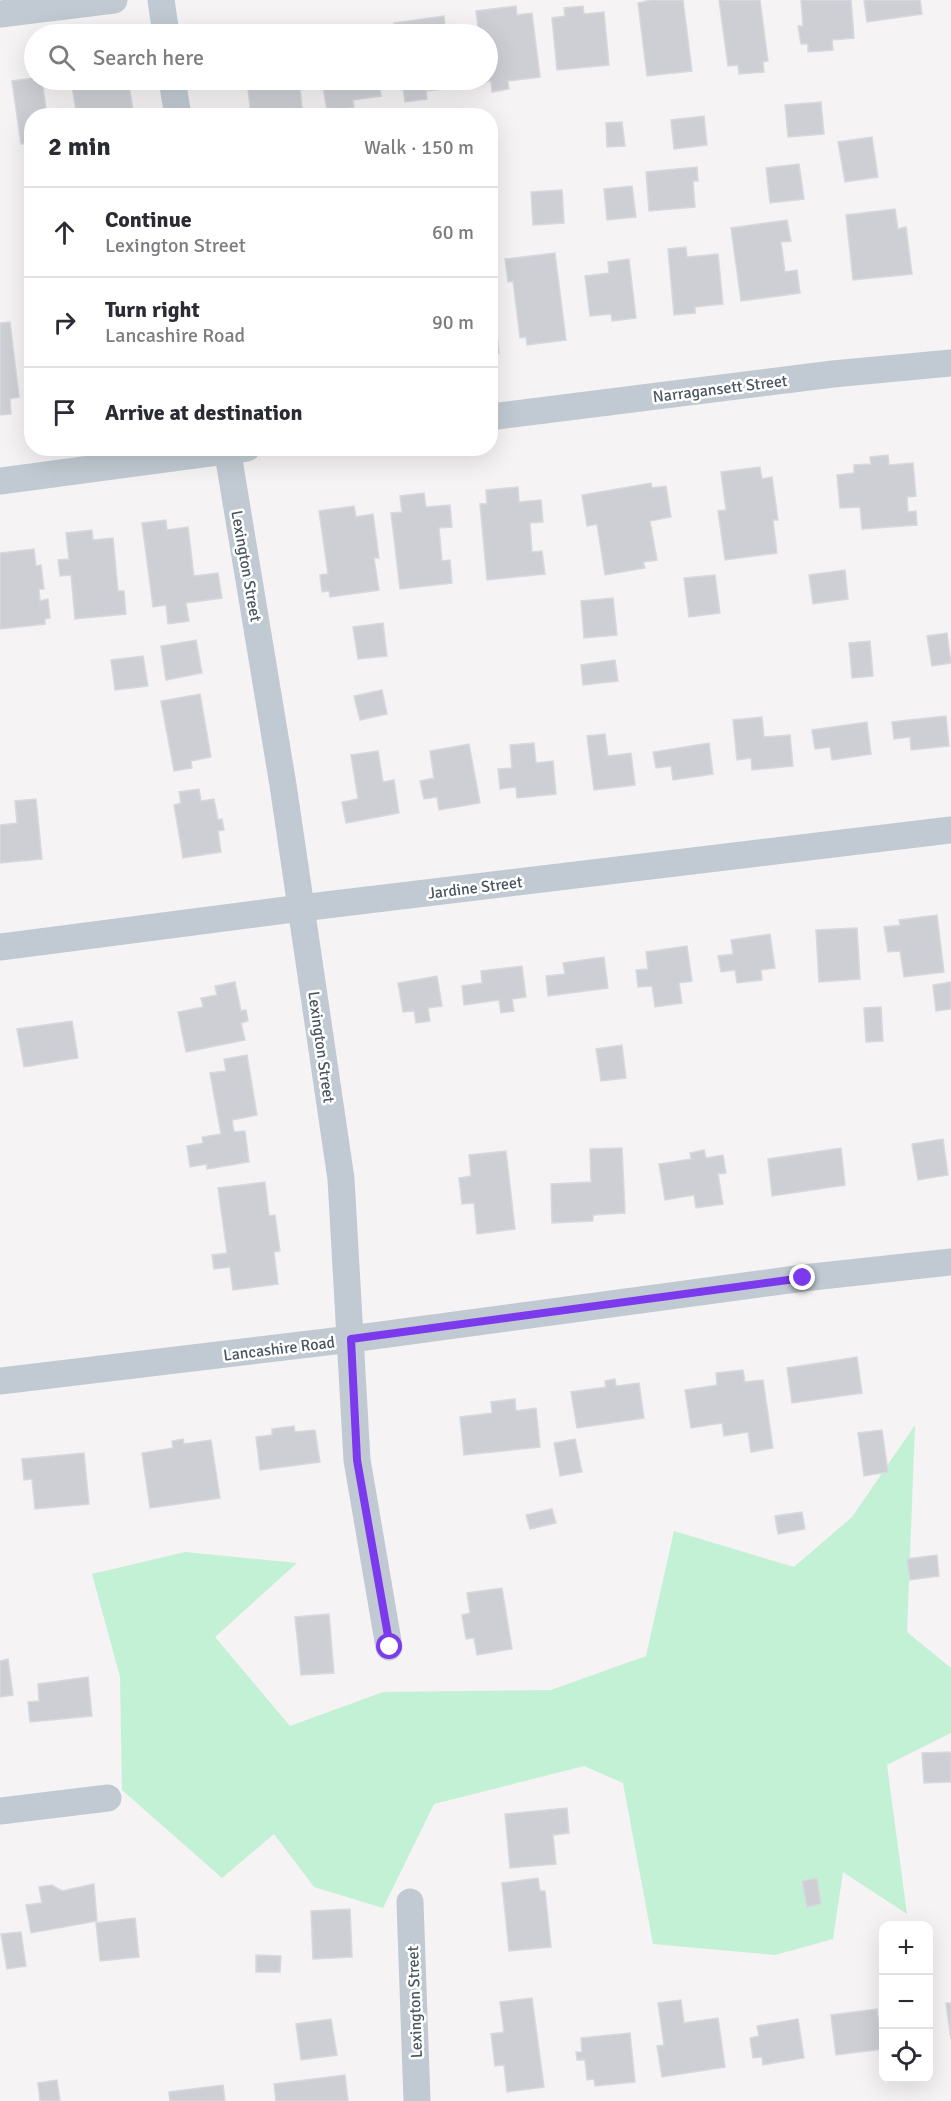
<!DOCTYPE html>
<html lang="en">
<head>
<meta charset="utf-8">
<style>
	:root { --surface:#fff; --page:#f7f7f7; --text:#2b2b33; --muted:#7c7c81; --line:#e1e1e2 }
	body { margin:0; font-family:Signika,sans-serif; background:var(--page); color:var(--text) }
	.controls { position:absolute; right:18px; bottom:18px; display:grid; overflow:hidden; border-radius:12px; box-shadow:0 6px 24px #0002 }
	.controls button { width:54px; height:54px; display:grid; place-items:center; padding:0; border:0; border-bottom:2px solid var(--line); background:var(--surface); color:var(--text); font:30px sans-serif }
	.stop { position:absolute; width:18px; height:18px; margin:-14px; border:4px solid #7c3aed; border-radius:50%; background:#fff }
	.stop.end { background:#7c3aed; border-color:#fff; box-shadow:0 2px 6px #0008 }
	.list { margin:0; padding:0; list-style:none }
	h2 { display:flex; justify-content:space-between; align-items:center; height:78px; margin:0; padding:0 24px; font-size:26px }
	h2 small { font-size:20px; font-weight:400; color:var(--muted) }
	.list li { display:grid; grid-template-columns:39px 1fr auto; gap:18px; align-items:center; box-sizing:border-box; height:90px; padding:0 24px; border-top:2px solid var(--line) }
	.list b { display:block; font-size:22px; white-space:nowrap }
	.list p { margin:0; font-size:20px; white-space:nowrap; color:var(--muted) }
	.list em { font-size:20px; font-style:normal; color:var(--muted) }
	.icon { flex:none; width:33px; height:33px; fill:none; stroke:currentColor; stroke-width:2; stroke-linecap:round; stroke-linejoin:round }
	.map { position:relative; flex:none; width:951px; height:2101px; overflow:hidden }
	.search { position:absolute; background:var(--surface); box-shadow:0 6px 24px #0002; left:24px; top:24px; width:474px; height:66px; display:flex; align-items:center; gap:15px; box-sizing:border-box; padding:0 21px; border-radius:33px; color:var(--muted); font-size:22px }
	.panel { position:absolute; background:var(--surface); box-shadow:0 6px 24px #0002; left:24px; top:108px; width:474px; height:348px; border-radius:24px }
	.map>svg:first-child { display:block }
	.green { fill:#c3f1d5 }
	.building { fill:#cdcfd5; stroke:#d7d9de; stroke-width:1.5 }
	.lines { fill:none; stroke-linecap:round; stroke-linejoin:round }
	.minor { stroke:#c1cad2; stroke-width:27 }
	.route { stroke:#7c3aed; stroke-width:8 }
	.labels { text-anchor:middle; stroke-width:5; stroke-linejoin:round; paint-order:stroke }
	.street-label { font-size:16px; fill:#4a5661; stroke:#fff }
</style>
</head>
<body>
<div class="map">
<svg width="951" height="2101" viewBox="0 0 951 2101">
	<rect width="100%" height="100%" fill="#f5f3f3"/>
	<polygon class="green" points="915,1425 907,1632 951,1668 951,1733 887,1765 907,1914 843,1872 833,1939 775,1955 653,1944 623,1783 584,1766 434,1804 383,1908 314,1887 274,1834 222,1878 122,1790 120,1677 92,1574 185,1552 297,1563 215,1637 290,1726 383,1692 551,1690 646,1656 674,1531 794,1567 852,1517"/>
	<g class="building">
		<polygon points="651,0 683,0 692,71 647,76 638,3"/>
		<polygon points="719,0 760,0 768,61 763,62 764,72 739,74 738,65 728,66"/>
		<polygon points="801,0 851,0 854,38 832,40 833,50 808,52 808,44 801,44 798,26 803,26"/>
		<polygon points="864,0 920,0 922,14 867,22"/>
		<polygon points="516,6 517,15 532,13 540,77 508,81 509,89 492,92 491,81 485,82 484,80 488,80 488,34 479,34 476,11"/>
		<polygon points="583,6 584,14 604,12 609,65 557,70 552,18 565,16 564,8"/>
		<polygon points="444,16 445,26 452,25 453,34 395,34 394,23"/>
		<polygon points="371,26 373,34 316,34"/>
		<polygon points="34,78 42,80 47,116 32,116 32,142 21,144 12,81"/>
		<polygon points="71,80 128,80 133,110 137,110 138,116 77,116"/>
		<polygon points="247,80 299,80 303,116 251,116"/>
		<polygon points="322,80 379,80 381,96 353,100 354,107 327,111"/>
		<polygon points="402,80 459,80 460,87 426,91 427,99 405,102"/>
		<polygon points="821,102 824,134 788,137 785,105"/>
		<polygon points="704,116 707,145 674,149 671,120"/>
		<polygon points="622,122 625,146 607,147 606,123"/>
		<polygon points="872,137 878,177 845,182 838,142"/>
		<polygon points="799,164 804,199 770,203 766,168"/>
		<polygon points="697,167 698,181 693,181 695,207 649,211 646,172"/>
		<polygon points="632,186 636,217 607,220 604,189"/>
		<polygon points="562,190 564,223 533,225 531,192"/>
		<polygon points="895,209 898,229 906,227 912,274 853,280 846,215"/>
		<polygon points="787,220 791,241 781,242 785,272 797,270 800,293 741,301 731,228"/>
		<polygon points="686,247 687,257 718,254 723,304 695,307 695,313 674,315 668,249"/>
		<polygon points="555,253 566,340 527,345 526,337 520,338 513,281 508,282 505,259"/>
		<polygon points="629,259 636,318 612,321 611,314 590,316 585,276 609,273 608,262"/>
		<polygon points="490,270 499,353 490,354"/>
		<polygon points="10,322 19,397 10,399 11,414 0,415 0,323"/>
		<polygon points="888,455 889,465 913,463 916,496 907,497 908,512 916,511 917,525 862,529 860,507 840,508 837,475 854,473 854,465 871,464 870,457"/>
		<polygon points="760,467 762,479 772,477 778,520 773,520 777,553 725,560 718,511 726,510 721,472"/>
		<polygon points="651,483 652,488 666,486 671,517 650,521 657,560 643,562 645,568 605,575 597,524 587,526 582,495"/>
		<polygon points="518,487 519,502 541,500 543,522 530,523 532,552 542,551 545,574 487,580 480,504 487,504 486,490"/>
		<polygon points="424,493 426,507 450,505 452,527 439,528 442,561 450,560 452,583 400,589 391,513 402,512 400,496"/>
		<polygon points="354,506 356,517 373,514 379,558 374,558 379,590 330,597 329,591 322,592 320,575 328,574 319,511"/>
		<polygon points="166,520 167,530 188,527 194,576 218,573 222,598 186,603 189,621 168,624 166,605 153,607 142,523"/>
		<polygon points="92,530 93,540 113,538 118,591 124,591 126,614 75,619 71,575 60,576 58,560 69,559 66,533"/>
		<polygon points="34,549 36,566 41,565 44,589 39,589 40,601 48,599 50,618 45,619 45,624 0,629 0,553"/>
		<polygon points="845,570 848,599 813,604 809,575"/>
		<polygon points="715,575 720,613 689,617 684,578"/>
		<polygon points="613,598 617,635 584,638 581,601"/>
		<polygon points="383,623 387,656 358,659 353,627"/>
		<polygon points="947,633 951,663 932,666 927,636"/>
		<polygon points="196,640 202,673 166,680 161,646"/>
		<polygon points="870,641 873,676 852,678 849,643"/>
		<polygon points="143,656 148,686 115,690 111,660"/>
		<polygon points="615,660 618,681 583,685 581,665"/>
		<polygon points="382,690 387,714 360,720 354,696"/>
		<polygon points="200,694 211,757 191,761 192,768 174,771 161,701"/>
		<polygon points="946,716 949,746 911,750 910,737 894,739 892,722"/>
		<polygon points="762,717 764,737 790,735 793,766 752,770 751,758 737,760 733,720"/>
		<polygon points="867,722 871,754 832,760 830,747 815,749 812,730"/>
		<polygon points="605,734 608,756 631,753 635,785 594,790 587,736"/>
		<polygon points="534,743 536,763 553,761 556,794 517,798 516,787 500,789 498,769 512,768 510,745"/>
		<polygon points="709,743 713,774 673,780 671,766 656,768 653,752"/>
		<polygon points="469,744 480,803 439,810 437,797 424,799 420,781 434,778 430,751"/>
		<polygon points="378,751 383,782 394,780 399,813 346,823 342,802 358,799 351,755"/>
		<polygon points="199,789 201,801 214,799 218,820 222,819 224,830 218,831 221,852 183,858 174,805 181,803 179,792"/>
		<polygon points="36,799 42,859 0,863 0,825 17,823 15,801"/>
		<polygon points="937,915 944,972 904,977 900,951 888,952 884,927 900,925 899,920"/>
		<polygon points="857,928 860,979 819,982 816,930"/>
		<polygon points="770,934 775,968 761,970 762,980 737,983 735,970 721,972 718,956 733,954 731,940"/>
		<polygon points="687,946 692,981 679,983 682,1003 655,1007 652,986 638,987 636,970 648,969 646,952"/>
		<polygon points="604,957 608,988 548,996 546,976 565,974 563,963"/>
		<polygon points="522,966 526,997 512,999 514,1011 501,1013 499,1000 464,1005 462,986 482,983 481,971"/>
		<polygon points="437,976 442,1006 428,1008 430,1021 416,1023 414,1011 403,1012 398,983"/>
		<polygon points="235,982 241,1011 246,1010 248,1021 241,1023 245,1040 186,1052 178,1012 203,1007 201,998 217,995 215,986"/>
		<polygon points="951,982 951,1009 936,1011 933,985"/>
		<polygon points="881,1007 883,1041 866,1042 864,1008"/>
		<polygon points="72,1021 78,1058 24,1067 17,1029"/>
		<polygon points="622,1045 626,1078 601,1081 596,1049"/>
		<polygon points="247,1055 257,1115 232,1120 234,1132 245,1131 249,1162 207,1169 207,1164 190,1167 187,1146 203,1143 202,1137 221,1134 210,1073 226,1071 224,1059"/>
		<polygon points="943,1139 948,1175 918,1180 912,1144"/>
		<polygon points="622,1148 625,1213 593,1215 593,1221 552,1223 551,1184 591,1182 590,1149"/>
		<polygon points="841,1148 845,1185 772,1196 768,1159"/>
		<polygon points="704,1150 706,1158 723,1155 726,1173 718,1174 723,1204 696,1208 694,1195 665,1200 659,1164 691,1159 690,1153"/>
		<polygon points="506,1151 515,1229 477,1234 474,1203 462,1204 459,1178 471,1176 469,1155"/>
		<polygon points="265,1182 269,1216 275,1215 280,1251 274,1252 278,1284 233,1290 230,1267 214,1269 212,1255 227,1253 218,1188"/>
		<polygon points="857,1357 862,1393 792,1403 787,1368"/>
		<polygon points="743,1370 745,1382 763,1380 773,1448 751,1452 748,1432 724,1436 722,1423 691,1428 685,1390 717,1385 716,1373"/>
		<polygon points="615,1379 616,1386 639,1383 644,1418 577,1428 571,1392 606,1387 605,1381"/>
		<polygon points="515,1399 516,1411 536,1408 540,1447 464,1455 460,1417 492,1413 491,1402"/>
		<polygon points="294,1426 295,1432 315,1430 320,1462 260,1470 256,1437 272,1435 272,1429"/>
		<polygon points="882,1430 888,1472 864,1476 858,1433"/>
		<polygon points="183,1439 184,1444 211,1440 220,1498 150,1508 142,1453 173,1448 172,1441"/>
		<polygon points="575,1439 582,1472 560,1476 554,1443"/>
		<polygon points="84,1453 89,1504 35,1509 32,1479 24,1480 22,1459"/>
		<polygon points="552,1509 556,1523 530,1529 526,1515"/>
		<polygon points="802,1512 805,1529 778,1534 775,1516"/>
		<polygon points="937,1555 939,1576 910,1580 907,1559"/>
		<polygon points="502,1588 512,1649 477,1655 474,1638 466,1639 462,1615 470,1613 467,1593"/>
		<polygon points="329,1614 334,1673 301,1675 295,1617"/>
		<polygon points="8,1659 13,1695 0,1697 0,1661"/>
		<polygon points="88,1677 92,1716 30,1722 28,1702 39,1701 38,1684"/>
		<polygon points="951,1752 951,1782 924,1783 922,1753"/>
		<polygon points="567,1808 569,1833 553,1835 556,1864 510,1868 505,1814"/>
		<polygon points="538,1878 540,1891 545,1891 551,1947 509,1951 502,1883"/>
		<polygon points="817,1878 821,1904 807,1907 802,1881"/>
		<polygon points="94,1884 97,1921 31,1933 26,1905 42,1903 39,1887 52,1885 62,1891"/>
		<polygon points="350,1909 352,1957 313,1959 311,1911"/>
		<polygon points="135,1918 139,1957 100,1961 96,1923"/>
		<polygon points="21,1932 26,1966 7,1969 1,1934"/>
		<polygon points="256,1955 281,1956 280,1972 256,1972"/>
		<polygon points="532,1998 544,2087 507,2092 504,2065 495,2066 491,2034 504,2032 500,2002"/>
		<polygon points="681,2000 684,2023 718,2018 725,2067 662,2077 657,2046 664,2045 658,2003"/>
		<polygon points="946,2003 951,2003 951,2039"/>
		<polygon points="877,2009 882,2049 836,2055 831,2015"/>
		<polygon points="331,2019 337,2055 301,2060 296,2024"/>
		<polygon points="798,2019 804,2058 763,2065 762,2057 753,2058 750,2038 759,2036 757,2026"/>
		<polygon points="630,2033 635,2082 595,2086 594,2079 587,2080 585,2060 577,2060 576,2052 582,2052 581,2038"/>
		<polygon points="345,2075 348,2101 276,2101 274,2084"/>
		<polygon points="57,2080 60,2101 40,2101 38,2083"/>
		<polygon points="223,2085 225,2101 170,2101 169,2092"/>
	</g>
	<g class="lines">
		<g class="minor">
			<polyline points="161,0 166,34"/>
			<polyline points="0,14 114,0"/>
			<polyline points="172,80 178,116"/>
			<polyline points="490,417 833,374 951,363"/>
			<polyline points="227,448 283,785 341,1179 357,1460 389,1647"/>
			<polyline points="0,481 247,448"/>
			<polyline points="0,947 301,908 951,830"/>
			<polyline points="0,1381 351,1339 803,1278 951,1262"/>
			<polyline points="0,1811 108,1798"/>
			<polyline points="410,1902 417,2101"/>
		</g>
	</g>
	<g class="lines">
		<polyline class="route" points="390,1647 357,1460 351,1339 803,1278"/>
	</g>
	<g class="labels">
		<g class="street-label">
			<text transform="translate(720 388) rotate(-7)" y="6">Narragansett Street</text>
			<text transform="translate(247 566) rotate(80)" y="6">Lexington Street</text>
			<text transform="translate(475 887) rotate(-7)" y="6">Jardine Street</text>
			<text transform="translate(322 1047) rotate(82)" y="6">Lexington Street</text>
			<text transform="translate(279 1348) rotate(-7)" y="6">Lancashire Road</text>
			<text transform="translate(414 2002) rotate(-92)" y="6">Lexington Street</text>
		</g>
	</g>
</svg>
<div class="controls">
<button>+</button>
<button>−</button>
<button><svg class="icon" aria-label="locate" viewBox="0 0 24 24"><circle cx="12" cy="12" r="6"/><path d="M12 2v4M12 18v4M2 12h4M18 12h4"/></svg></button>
</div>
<div class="stop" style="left:390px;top:1647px"></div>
<div class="stop end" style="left:803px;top:1278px"></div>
<div class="search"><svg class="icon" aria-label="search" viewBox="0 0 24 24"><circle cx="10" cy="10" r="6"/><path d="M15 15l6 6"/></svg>Search here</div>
<section class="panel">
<h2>2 min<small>Walk · 150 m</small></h2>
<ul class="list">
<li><svg class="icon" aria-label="ahead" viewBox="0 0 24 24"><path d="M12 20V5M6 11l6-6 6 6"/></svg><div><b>Continue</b><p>Lexington Street</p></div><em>60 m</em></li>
<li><svg class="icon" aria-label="right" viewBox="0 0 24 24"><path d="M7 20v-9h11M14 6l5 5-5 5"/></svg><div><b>Turn right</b><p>Lancashire Road</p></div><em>90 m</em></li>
<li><svg class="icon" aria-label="arrive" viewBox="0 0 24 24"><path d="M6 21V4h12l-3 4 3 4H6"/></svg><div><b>Arrive at destination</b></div></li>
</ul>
</section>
</div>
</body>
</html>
